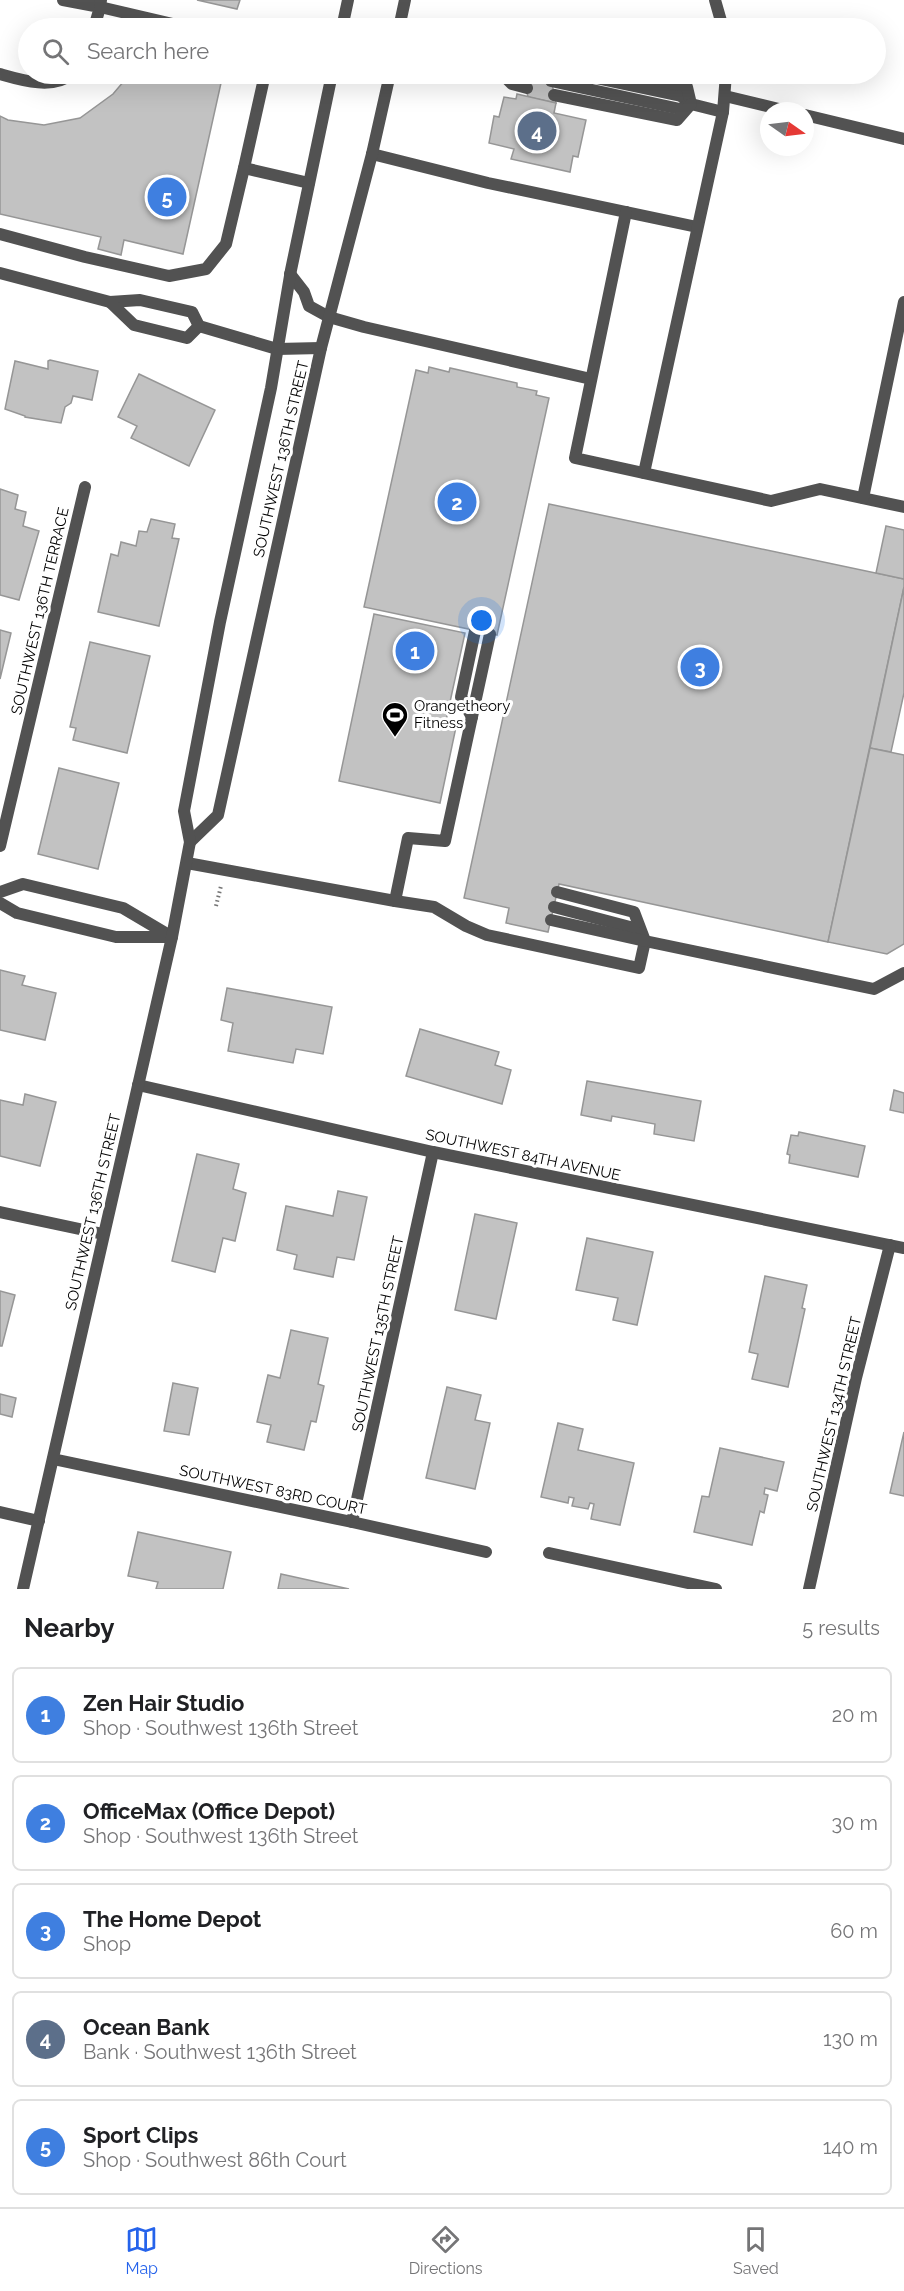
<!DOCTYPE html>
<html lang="en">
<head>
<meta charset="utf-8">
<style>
	:root { --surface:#fff; --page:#f6f6f6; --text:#202124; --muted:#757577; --line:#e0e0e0; --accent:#2563eb }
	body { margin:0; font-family:Raleway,sans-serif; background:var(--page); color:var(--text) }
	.compass { position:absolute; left:760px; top:102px; width:54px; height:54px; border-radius:50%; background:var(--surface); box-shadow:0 6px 24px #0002; rotate:104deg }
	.you { position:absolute; left:482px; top:621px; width:21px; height:21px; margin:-15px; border:4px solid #fff; border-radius:50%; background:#1a73e8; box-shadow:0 0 0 9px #1a73e833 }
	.badge { display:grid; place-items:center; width:39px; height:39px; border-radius:50%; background:var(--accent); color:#fff; font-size:20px; font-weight:700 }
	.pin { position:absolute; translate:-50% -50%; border:3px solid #fff; box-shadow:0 2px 6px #0006 }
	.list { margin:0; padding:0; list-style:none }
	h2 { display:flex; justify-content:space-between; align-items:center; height:78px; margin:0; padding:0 24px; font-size:26px }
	h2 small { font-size:20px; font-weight:400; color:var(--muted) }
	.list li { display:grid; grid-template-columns:39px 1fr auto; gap:18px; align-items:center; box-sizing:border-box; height:96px; margin:0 12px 12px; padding:0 12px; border:2px solid var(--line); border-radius:9px }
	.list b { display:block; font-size:22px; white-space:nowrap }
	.list p { margin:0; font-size:20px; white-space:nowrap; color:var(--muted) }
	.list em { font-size:20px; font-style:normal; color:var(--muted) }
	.icon { flex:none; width:33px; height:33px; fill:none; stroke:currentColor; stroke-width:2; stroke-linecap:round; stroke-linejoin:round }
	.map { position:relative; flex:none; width:904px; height:1589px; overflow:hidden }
	.search { position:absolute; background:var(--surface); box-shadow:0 6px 24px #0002; left:18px; right:18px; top:18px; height:66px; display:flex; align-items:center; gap:15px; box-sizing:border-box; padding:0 21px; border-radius:33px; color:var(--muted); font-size:22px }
	.sheet { height:618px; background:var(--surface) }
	nav { display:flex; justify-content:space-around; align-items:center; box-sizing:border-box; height:84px; border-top:2px solid var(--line); background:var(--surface); font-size:16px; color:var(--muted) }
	nav a { display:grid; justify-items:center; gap:3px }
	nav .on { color:var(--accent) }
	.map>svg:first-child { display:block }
	.building { fill:#c2c2c2; stroke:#969696; stroke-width:1.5 }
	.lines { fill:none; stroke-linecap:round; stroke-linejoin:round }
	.path { stroke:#747474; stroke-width:4; stroke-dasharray:1.5 3; stroke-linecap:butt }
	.service { stroke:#525252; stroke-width:12 }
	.minor { stroke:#525252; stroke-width:12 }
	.tertiary { stroke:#525252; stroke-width:12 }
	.labels { text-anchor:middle; stroke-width:6; stroke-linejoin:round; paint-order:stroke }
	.street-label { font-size:15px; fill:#000; stroke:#fff }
	.poi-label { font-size:15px; fill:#000; stroke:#fff; text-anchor:start }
</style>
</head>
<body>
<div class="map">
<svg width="904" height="1589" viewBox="0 0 904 1589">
	<rect width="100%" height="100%" fill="#fff"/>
	<g class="building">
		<polygon points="197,0 240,0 237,9"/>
		<polygon points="130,74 181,74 221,83 183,254 124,240 121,255 98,249 101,237 0,214 0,116 8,120 44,125 80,118 113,94"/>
		<polygon points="523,74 550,74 556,103 528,97"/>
		<polygon points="517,94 556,103 554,113 586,120 578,157 573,156 570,172 511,159 514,149 489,143 494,116 499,117 504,97 516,99"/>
		<polygon points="50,360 98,371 92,400 73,396 71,403 65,407 61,423 25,417 25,416 5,409 15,361 48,369 48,361"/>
		<polygon points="429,367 449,372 450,368 517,383 517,387 537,391 536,395 549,398 497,635 364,607 416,370 428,373"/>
		<polygon points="139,374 215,410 189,466 131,438 137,426 118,417"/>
		<polygon points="0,489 18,495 15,509 26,512 23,526 39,531 19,600 0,595"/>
		<polygon points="549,504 904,579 904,587 828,942 559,884 548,932 506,923 509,908 464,898"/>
		<polygon points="151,519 175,524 172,538 179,539 159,626 98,612 111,554 118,556 121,542 136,546 139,531 147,532"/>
		<polygon points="886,526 904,530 904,579 876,573"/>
		<polygon points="904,587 904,693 891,752 870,748"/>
		<polygon points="374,614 465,633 445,725 456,727 440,803 339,781"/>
		<polygon points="0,630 11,633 0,679"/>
		<polygon points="90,642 150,656 127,753 73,740 76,728 70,727"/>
		<polygon points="870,748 904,755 904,944 887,954 828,942"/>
		<polygon points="59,768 119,783 98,869 38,854"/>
		<polygon points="0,970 25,976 22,985 56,993 45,1040 0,1030"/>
		<polygon points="227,988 332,1007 323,1054 296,1049 293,1063 228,1051 233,1023 221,1020"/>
		<polygon points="420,1029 499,1052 495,1065 511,1070 502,1104 406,1076"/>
		<polygon points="587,1081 701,1101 694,1141 654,1134 655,1124 612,1116 611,1121 581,1115"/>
		<polygon points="894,1090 904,1093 904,1113 890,1110"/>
		<polygon points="25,1094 56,1102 40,1166 0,1156 0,1100 23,1105"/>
		<polygon points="799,1132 865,1146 858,1177 789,1163 790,1155 787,1154 791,1135 798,1136"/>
		<polygon points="197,1154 239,1164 233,1189 246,1193 235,1241 223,1238 215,1272 172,1261"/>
		<polygon points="338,1191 367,1197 354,1260 337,1257 333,1277 294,1269 297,1255 277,1250 286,1206 333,1216"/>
		<polygon points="475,1214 517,1223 496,1319 455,1310"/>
		<polygon points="587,1238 653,1252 637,1325 613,1320 618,1298 576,1290"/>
		<polygon points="765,1276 807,1285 802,1308 805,1309 788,1387 752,1379 758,1354 749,1352"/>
		<polygon points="0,1291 15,1295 2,1346 0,1346"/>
		<polygon points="291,1330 328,1338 318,1384 324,1386 316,1422 311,1421 304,1450 267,1442 271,1425 257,1422 268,1375 280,1378"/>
		<polygon points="173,1383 198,1388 189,1435 164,1431"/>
		<polygon points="447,1387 481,1395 475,1420 490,1423 475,1489 426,1478"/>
		<polygon points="0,1394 16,1398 12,1417 0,1414"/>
		<polygon points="558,1423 583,1429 578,1450 634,1463 620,1525 591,1519 594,1504 590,1503 588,1509 572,1506 574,1498 569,1497 568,1503 541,1497"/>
		<polygon points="904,1432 904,1496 890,1493"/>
		<polygon points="720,1448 784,1462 777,1491 765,1488 764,1494 768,1495 764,1513 760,1511 752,1545 694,1532 702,1496 709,1497"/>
		<polygon points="138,1532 231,1552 223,1589 156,1589 158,1582 128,1576"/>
		<polygon points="281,1574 349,1589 278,1589"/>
	</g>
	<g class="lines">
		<polyline class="path" points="216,906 221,886"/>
		<g class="service">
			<polyline points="63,0 100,7 94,28"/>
			<polyline points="101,0 100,7 190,28"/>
			<polyline points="715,0 723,28"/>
			<path d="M0,74C21,80 53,90 72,74"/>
			<polyline points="265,74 244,168 309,183"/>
			<polyline points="502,74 512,84 527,88"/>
			<polyline points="520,74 524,74"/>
			<polyline points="577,74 681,96 691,104 723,112"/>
			<polyline points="633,74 687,87 691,104"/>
			<polyline points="551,81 680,109 690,105"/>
			<polyline points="554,95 677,120 691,104"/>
			<polyline points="725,96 787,111"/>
			<polyline points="805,115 904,139"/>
			<polyline points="372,154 488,183 697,227"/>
			<polyline points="626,212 575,458 771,501 820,489 904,507"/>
			<polyline points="0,234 85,257 169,276 206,269 226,244 244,168"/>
			<polyline points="290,274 304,292 309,306 329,317 364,327 591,379"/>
			<polyline points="644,473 723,112 726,74"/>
			<polyline points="863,498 904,302"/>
			<polyline points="472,717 461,697 475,631"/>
			<polyline points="187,863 395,901 434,907 466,926 487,935 639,968 645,941 874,989 904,973"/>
			<polyline points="557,892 634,912 645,941"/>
			<polyline points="395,901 408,838 445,841 490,634"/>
			<polyline points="554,907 630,927 642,938"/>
			<polyline points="551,920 645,941"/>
		</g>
		<g class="minor">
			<polyline points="0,273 110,302 140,300 192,312 199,326 277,349 321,348"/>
			<polyline points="110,302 134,325 187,338 199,326"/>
			<polyline points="0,846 85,487"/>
			<polyline points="0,892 23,884 123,908 172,937"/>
			<polyline points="0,903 17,913 116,937 171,937"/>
			<polyline points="138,1085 433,1152 904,1248"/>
			<polyline points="0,1212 103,1234"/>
			<polyline points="53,1459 352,1522 486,1552"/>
			<polyline points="0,1512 39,1521"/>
			<polyline points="352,1522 433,1152"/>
			<polyline points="549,1553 716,1589"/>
			<polyline points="809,1589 856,1378 890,1245"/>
		</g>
		<g class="tertiary">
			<polyline points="342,28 348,0"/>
			<polyline points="399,28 405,0"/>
			<polyline points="190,842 218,815 321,348 372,154 390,74"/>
			<polyline points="23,1589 172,937 190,842 184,811 220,622 271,388 291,270 332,74"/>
		</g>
	</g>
	<defs>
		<g id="stadium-pin" transform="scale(1.35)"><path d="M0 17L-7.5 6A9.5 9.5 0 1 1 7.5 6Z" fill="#000" stroke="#fff"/><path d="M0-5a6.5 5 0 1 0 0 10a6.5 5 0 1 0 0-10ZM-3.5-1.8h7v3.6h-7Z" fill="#fff"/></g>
	</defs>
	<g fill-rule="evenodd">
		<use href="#stadium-pin" x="395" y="715"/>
	</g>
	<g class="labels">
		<g class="street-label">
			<text transform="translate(281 459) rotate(-77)" y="5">SOUTHWEST 136TH STREET</text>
			<text transform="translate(40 611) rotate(-77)" y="5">SOUTHWEST 136TH TERRACE</text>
			<text transform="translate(523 1155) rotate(12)" y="5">SOUTHWEST 84TH AVENUE</text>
			<text transform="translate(93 1212) rotate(-77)" y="5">SOUTHWEST 136TH STREET</text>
			<text transform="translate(378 1334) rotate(-78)" y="5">SOUTHWEST 135TH STREET</text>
			<text transform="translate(834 1414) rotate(-77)" y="5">SOUTHWEST 134TH STREET</text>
			<text transform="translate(273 1490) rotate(12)" y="5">SOUTHWEST 83RD COURT</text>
		</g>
		<g class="poi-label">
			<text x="414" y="711">Orangetheory<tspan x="414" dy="17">Fitness</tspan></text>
		</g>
	</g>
</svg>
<svg class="compass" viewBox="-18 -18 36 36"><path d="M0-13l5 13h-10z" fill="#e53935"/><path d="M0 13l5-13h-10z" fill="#757577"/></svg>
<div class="you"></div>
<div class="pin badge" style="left:415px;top:651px;background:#3f7fe0">1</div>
<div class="pin badge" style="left:457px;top:502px;background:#3f7fe0">2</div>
<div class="pin badge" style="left:700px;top:667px;background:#3f7fe0">3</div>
<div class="pin badge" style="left:537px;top:131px;background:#5c6f8a">4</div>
<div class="pin badge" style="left:167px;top:197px;background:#3f7fe0">5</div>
<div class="search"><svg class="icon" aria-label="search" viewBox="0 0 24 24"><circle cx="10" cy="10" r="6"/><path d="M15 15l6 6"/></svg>Search here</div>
</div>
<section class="sheet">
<h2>Nearby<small>5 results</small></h2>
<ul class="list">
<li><span class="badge" style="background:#3f7fe0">1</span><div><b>Zen Hair Studio</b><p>Shop · Southwest 136th Street</p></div><em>20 m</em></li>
<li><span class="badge" style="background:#3f7fe0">2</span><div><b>OfficeMax (Office Depot)</b><p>Shop · Southwest 136th Street</p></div><em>30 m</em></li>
<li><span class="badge" style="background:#3f7fe0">3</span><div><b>The Home Depot</b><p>Shop</p></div><em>60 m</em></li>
<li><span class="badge" style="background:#5c6f8a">4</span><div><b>Ocean Bank</b><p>Bank · Southwest 136th Street</p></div><em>130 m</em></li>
<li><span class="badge" style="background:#3f7fe0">5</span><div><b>Sport Clips</b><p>Shop · Southwest 86th Court</p></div><em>140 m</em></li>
</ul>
</section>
<nav>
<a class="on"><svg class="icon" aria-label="map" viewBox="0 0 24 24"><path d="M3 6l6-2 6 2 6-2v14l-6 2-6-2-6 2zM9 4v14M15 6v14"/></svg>Map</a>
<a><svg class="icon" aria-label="directions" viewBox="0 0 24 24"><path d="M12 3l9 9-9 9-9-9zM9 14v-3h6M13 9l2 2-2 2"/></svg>Directions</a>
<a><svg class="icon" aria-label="saved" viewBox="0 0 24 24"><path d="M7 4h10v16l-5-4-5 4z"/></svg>Saved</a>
</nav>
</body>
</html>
